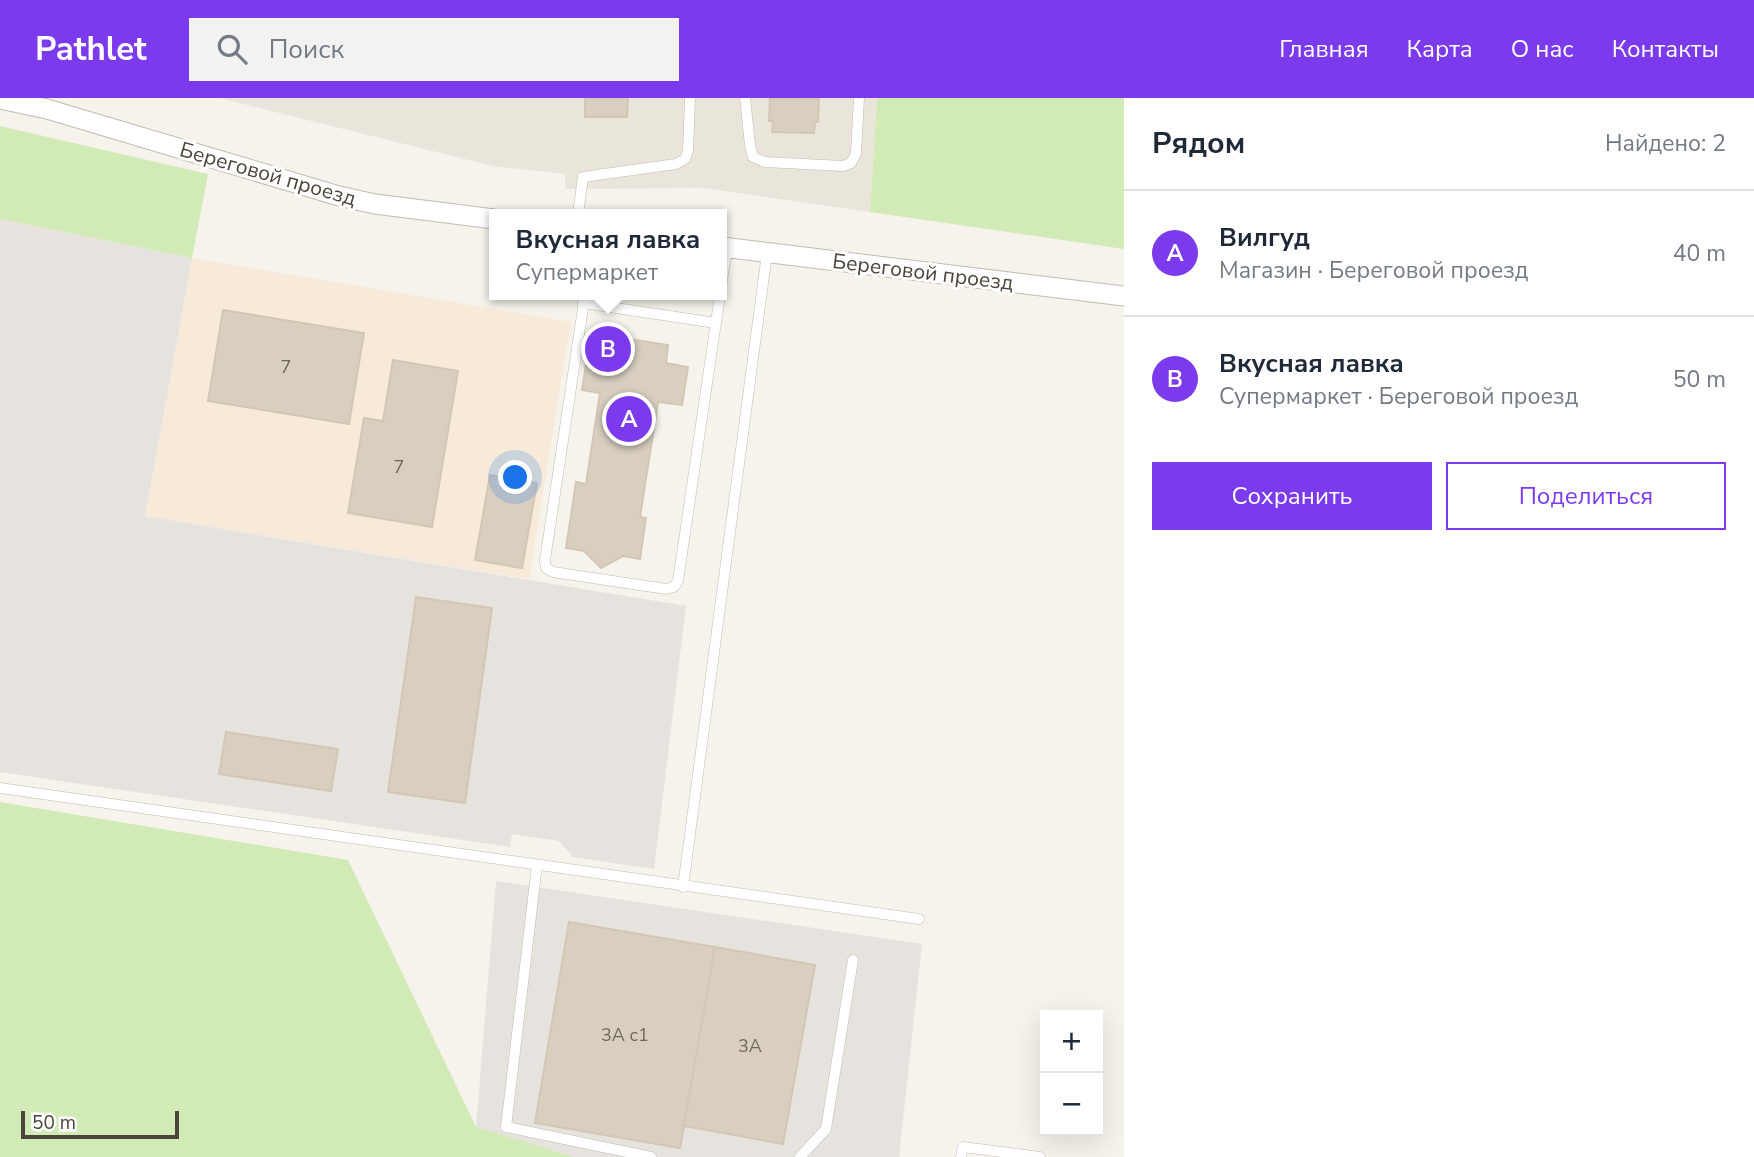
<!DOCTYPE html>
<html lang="ru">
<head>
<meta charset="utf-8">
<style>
	:root { --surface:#fff; --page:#f2f2f3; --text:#1f2937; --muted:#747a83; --line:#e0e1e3; --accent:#7c3aed }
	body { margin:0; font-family:"Nunito Sans",sans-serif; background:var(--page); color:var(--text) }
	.controls { position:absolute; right:21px; bottom:21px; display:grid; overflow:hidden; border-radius:0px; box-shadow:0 7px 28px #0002 }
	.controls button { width:63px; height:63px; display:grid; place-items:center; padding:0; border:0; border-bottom:2px solid var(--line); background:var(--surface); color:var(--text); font:35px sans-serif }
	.scale { position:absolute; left:21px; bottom:18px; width:158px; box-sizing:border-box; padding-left:7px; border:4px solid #4b4439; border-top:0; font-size:19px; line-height:24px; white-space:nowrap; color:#4b4439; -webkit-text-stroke:5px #fff; paint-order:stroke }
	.you { position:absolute; left:516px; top:380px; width:24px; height:24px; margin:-18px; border:5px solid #fff; border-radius:50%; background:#1a73e8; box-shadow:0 0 0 10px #1a73e833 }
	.badge { display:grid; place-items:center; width:46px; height:46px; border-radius:50%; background:var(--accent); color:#fff; font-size:23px; font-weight:700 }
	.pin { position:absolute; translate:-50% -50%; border:4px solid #fff; box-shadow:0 2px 7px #0006 }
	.popup { position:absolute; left:489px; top:111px; width:238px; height:91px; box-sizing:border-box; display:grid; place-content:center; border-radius:0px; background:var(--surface); filter:drop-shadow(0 2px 5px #0005); font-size:23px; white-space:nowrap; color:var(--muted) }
	.popup b { font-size:26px; color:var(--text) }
	.popup::after { content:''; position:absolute; left:50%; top:100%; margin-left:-14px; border:14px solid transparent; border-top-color:var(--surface) }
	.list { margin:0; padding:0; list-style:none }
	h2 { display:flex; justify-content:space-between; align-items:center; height:91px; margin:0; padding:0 28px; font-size:30px }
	h2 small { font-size:23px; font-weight:400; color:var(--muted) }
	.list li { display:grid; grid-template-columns:46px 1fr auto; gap:21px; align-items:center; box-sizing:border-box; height:126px; padding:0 28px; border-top:2px solid var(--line) }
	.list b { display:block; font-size:26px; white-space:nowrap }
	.list p { margin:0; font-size:23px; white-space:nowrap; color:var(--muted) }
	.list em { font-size:23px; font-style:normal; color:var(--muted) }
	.actions { display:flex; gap:14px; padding:21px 28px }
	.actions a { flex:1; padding:16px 0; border:2px solid var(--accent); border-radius:0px; text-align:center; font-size:24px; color:var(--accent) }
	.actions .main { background:var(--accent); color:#fff }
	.icon { flex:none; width:38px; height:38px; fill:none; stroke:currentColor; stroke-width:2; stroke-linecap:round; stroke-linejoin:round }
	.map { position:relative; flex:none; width:1124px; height:1059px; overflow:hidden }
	header { display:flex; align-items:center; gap:42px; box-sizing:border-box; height:98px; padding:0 35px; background:var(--accent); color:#fff }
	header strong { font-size:33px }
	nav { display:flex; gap:38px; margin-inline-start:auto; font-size:24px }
	.search { width:490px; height:63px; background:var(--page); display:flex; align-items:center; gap:18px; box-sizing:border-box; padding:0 24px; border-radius:0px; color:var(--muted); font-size:26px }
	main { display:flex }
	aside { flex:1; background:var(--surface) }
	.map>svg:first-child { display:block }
	.residential { fill:#eae5da }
	.commercial { fill:#f7ead8 }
	.industrial { fill:#e6e2dd }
	.green { fill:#d2eab5 }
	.building { fill:#d8cfc1; stroke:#d3c7b4; stroke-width:2 }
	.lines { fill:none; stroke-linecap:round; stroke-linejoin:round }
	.service-casing { stroke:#c2bbae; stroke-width:11 }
	.minor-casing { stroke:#c2bbae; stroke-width:21 }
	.service { stroke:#fff; stroke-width:10 }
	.minor { stroke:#fff; stroke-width:19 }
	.labels { text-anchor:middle; stroke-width:6; stroke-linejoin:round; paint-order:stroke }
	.number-label { font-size:18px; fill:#6e675b }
	.street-label { font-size:21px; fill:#4b4439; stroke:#fff }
</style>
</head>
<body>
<header>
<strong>Pathlet</strong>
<div class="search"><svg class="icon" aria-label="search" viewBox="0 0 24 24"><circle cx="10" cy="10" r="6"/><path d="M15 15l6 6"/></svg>Поиск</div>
<nav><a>Главная</a><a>Карта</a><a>О нас</a><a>Контакты</a></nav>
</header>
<main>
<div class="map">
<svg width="1124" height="1059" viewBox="0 0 1124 1059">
	<rect width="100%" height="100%" fill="#f6f3ec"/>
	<polygon class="residential" points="219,0 877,0 870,114 704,90 565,91 565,76 493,68"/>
	<polygon class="commercial" points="192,160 571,224 529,481 145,418"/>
	<g class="industrial">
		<polygon points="0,121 192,160 145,418 686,508 654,771 573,759 559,743 512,736 510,749 0,674"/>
		<polygon points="496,783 922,846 899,1059 574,1059 476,1030"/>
	</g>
	<g class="green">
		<polygon points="877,0 1124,0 1124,151 870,114"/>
		<polygon points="0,28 208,76 192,160 0,121"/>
		<polygon points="0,704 348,762 476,1029 574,1059 0,1059"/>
	</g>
	<g class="building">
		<polygon points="585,0 628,0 627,19 585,19"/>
		<polygon points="770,0 819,1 818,24 815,24 814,35 772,34 773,23 769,23"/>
		<polygon points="223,212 364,235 349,326 208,303"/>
		<polygon points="591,235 668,247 666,265 688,269 682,307 658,304 640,419 646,420 640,461 623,458 601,470 584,453 566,450 576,384 586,386 600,295 582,292"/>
		<polygon points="393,262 458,273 432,429 348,415 364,320 383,323"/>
		<polygon points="490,377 537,385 522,470 475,462"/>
		<polygon points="416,499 492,510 465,705 388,694"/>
		<polygon points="226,634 338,651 331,693 219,676"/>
		<polygon points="569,824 715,849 680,1050 535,1025"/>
		<polygon points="715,849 815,867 783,1046 684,1028"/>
	</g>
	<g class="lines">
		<g class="service-casing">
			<g id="service">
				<polyline points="745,0 750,47 753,59 765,64 843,68 851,65 856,55 859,0"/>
				<polyline points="578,116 583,79 676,66 685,61 688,53 690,0"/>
				<polyline points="722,183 727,150"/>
				<polyline points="585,197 545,462 546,470 553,474 666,491 674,489 678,483 720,197"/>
				<polyline points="583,205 716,225"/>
				<polyline points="0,690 919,821"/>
				<polyline points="537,767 506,1029 651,1059"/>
				<polyline points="683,789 767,155"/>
				<polyline points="800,1059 826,1031 853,862"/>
				<polyline points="961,1059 963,1049 1040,1059"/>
			</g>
		</g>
		<g class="minor-casing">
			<g id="minor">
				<polyline points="0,1 47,11 339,98 375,106 494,121"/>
				<polyline points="722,149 1124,198"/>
			</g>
		</g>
		<use href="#service" class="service"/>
		<use href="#minor" class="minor"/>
	</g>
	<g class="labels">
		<g class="number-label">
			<text x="286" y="275">7</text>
			<text x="399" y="375">7</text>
			<text x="625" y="943">3А с1</text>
			<text x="750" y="954">3А</text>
		</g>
		<g class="street-label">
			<text transform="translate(268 76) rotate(16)" y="7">Береговой проезд</text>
			<text transform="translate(923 174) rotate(7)" y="7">Береговой проезд</text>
		</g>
	</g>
</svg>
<div class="controls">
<button>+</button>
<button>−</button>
</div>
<div class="scale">50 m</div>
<div class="you"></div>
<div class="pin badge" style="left:629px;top:321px">A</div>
<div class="pin badge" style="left:608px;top:251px">B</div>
<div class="popup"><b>Вкусная лавка</b>Супермаркет</div>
</div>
<aside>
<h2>Рядом<small>Найдено: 2</small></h2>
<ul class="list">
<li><span class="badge">A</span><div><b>Вилгуд</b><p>Магазин · Береговой проезд</p></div><em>40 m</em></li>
<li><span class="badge">B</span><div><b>Вкусная лавка</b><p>Супермаркет · Береговой проезд</p></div><em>50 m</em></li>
</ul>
<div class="actions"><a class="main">Сохранить</a><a>Поделиться</a></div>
</aside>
</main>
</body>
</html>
